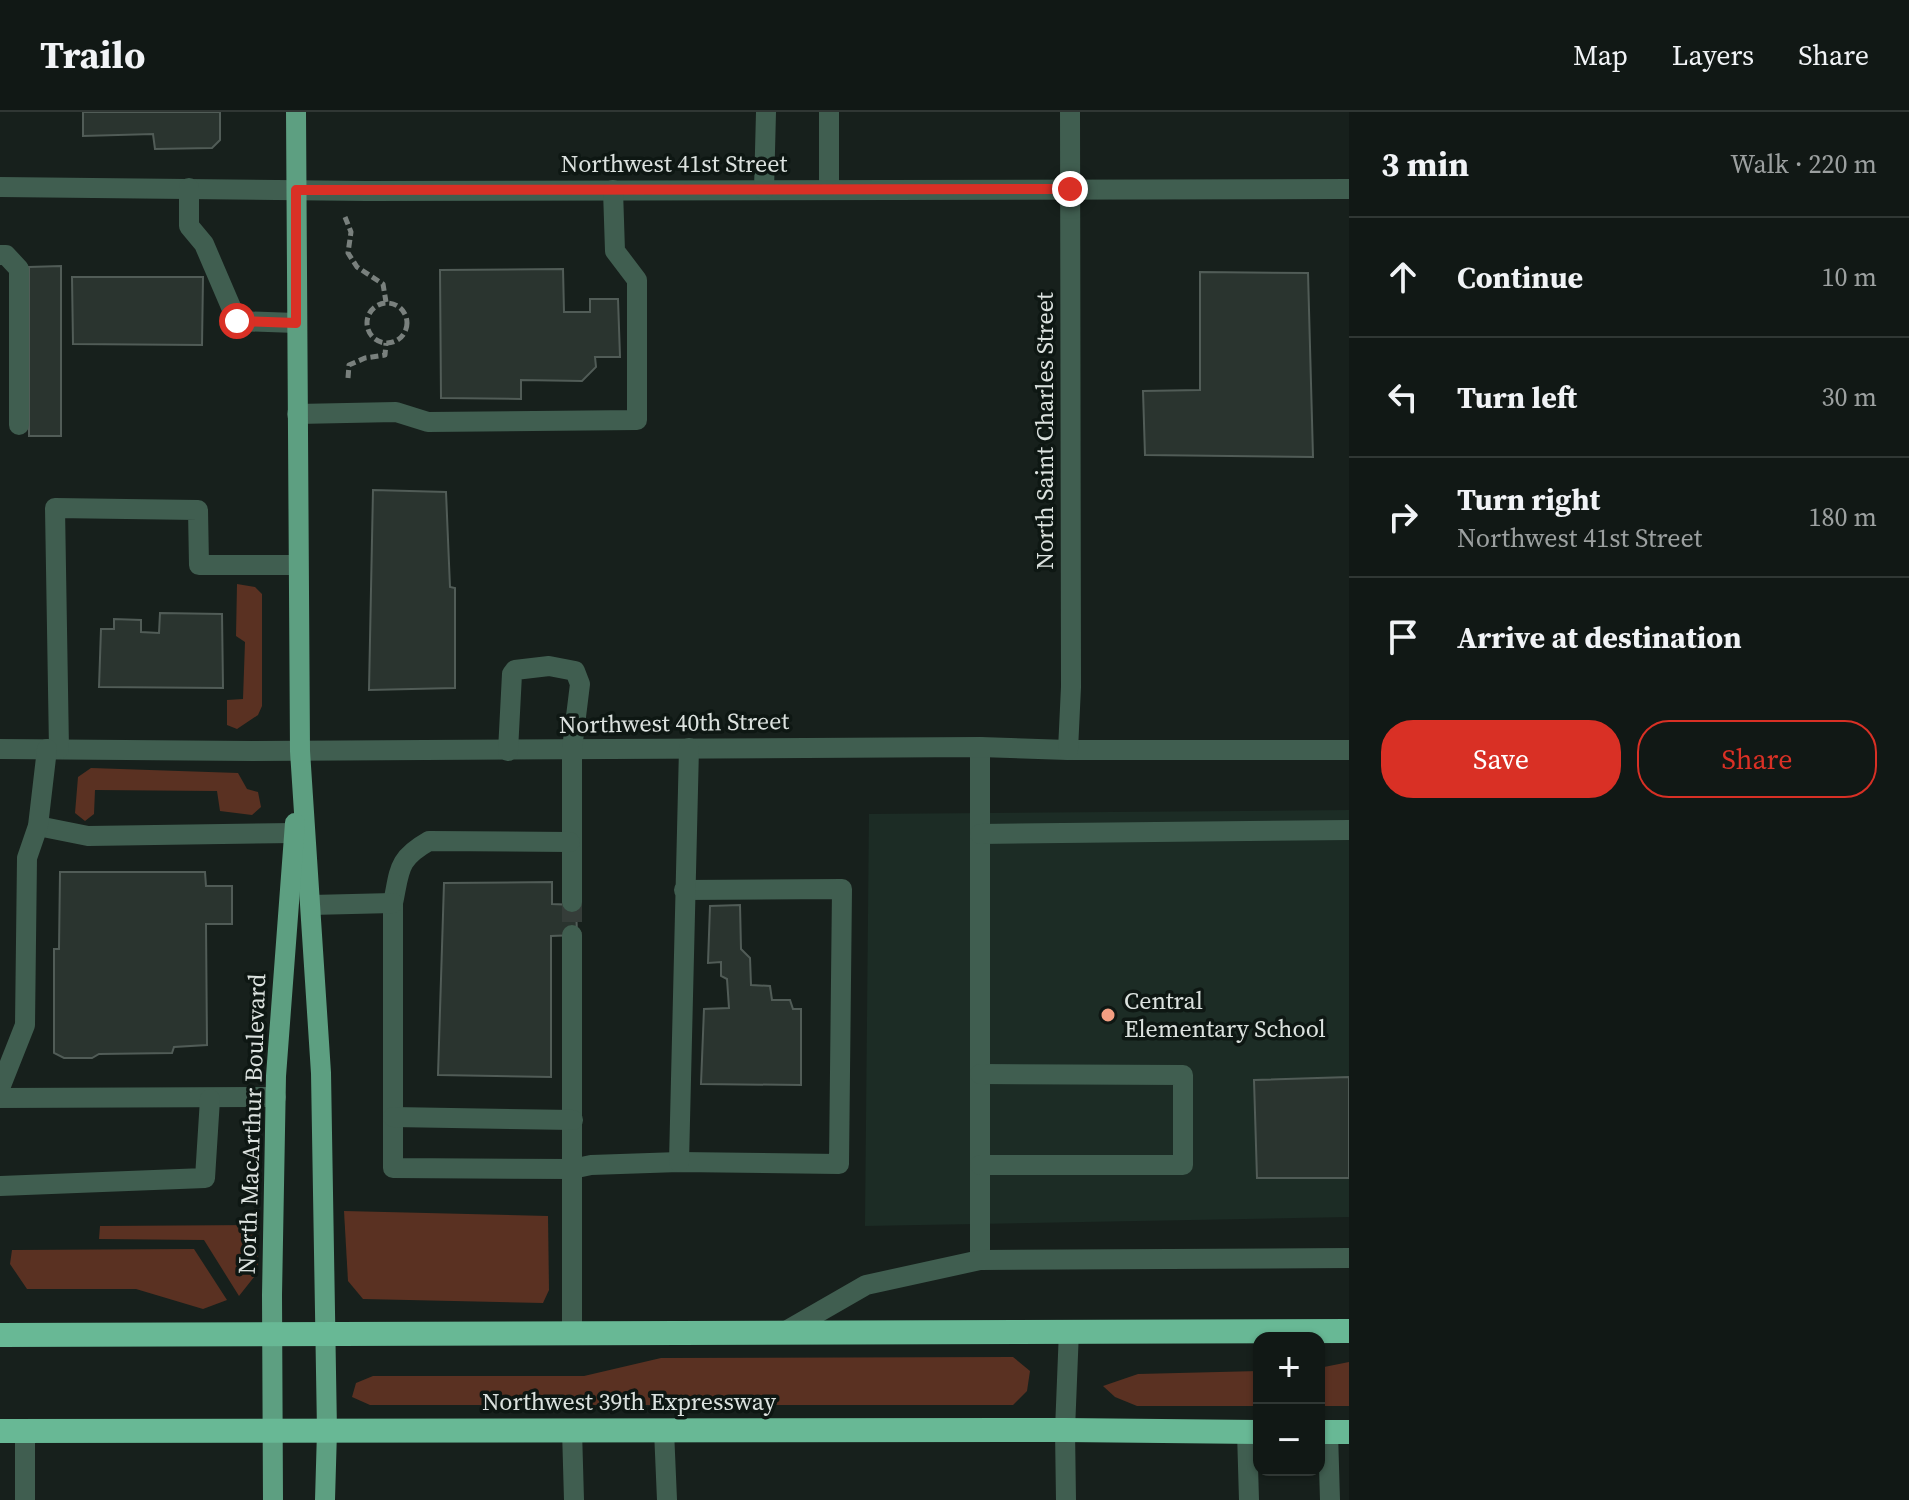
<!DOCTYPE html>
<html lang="en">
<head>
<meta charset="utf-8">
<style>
	:root { --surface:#111815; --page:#1e2522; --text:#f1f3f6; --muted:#9ca0a0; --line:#303734; --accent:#d93025 }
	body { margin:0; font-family:"Source Serif 4",serif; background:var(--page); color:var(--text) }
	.controls { position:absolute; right:24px; bottom:24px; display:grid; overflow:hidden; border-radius:16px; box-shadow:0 2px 6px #0004 }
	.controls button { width:72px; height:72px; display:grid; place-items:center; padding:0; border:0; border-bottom:2px solid var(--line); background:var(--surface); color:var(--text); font:40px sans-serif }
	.stop { position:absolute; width:24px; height:24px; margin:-18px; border:6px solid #d93025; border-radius:50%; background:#fff }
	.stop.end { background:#d93025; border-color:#fff; box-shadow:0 2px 8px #0008 }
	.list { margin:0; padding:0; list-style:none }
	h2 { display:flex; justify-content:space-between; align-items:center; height:104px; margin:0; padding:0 32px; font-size:34px }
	h2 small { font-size:26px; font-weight:400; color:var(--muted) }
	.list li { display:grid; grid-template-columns:52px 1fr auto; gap:24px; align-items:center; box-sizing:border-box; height:120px; padding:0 32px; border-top:2px solid var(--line) }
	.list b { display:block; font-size:30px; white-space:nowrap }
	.list p { margin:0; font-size:26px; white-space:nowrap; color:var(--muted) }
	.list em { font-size:26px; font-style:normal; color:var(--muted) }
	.actions { display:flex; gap:16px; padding:24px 32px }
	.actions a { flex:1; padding:18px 0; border:2px solid var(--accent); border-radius:32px; text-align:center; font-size:28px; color:var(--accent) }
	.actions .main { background:var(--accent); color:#fff }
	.icon { flex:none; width:44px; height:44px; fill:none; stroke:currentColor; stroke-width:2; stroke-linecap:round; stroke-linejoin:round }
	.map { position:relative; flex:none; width:1349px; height:1388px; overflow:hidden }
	header { display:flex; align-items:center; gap:48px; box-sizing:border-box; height:112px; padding:0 40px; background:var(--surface); border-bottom:2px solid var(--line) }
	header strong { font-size:38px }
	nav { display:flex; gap:44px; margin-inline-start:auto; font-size:28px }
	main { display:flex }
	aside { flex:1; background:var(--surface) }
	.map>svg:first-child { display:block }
	.built { fill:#1c2c25 }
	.green { fill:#5a3122 }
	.building { fill:#2a342f; stroke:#515c57; stroke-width:2 }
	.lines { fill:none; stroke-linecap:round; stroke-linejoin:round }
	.minor-tunnel { stroke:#353d39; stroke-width:20; stroke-dasharray:20 10; stroke-linecap:butt }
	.path { stroke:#79807d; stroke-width:5; stroke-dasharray:8 4; stroke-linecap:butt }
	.minor { stroke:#405e50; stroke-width:20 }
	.major { stroke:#5d9f81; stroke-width:20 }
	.highway { stroke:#68b895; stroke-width:24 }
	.route { stroke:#d93025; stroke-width:10 }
	.poi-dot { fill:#f39f82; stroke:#0e1713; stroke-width:3 }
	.labels { text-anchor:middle; stroke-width:7; stroke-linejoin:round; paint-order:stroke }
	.street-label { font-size:24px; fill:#dce2df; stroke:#0e1713 }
	.poi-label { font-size:24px; fill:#dce2df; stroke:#0e1713; text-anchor:start }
</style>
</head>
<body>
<header>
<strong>Trailo</strong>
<nav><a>Map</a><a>Layers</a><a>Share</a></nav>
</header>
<main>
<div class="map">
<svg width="1349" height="1388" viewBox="0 0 1349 1388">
	<rect width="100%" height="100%" fill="#17201c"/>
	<polygon class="built" points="1349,698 1349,1105 865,1114 869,702"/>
	<g class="green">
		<polygon points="237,472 255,475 262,482 262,594 258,603 237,617 227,613 227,588 243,587 245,530 236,524"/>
		<polygon points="91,656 238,661 247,677 258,680 261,695 252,703 220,699 217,679 95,678 94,702 85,709 75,701 78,665"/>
		<polygon points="344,1099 548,1104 549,1178 543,1191 363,1187 348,1169"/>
		<polygon points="257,1113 258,1160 239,1184 204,1128 99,1127 100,1114"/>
		<polygon points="194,1137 227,1188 203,1197 136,1177 27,1177 10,1152 12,1138"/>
		<polygon points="1013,1245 1030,1259 1027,1279 1013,1293 370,1293 352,1285 356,1271 373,1264 584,1264 661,1246"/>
		<polygon points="1349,1250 1349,1294 1319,1294 1319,1256"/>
		<polygon points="1259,1259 1259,1294 1137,1294 1115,1285 1103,1274 1138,1262"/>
	</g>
	<g class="building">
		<polygon points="83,0 220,0 220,28 212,36 155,37 153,22 83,24"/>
		<polygon points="61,154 61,324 29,324 29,155"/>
		<polygon points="563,157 564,200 590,200 590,187 618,187 620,245 595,245 596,255 582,269 521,268 521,287 441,286 440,158"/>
		<polygon points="1200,160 1308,161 1313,345 1145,343 1143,279 1200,278"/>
		<polygon points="72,165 203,165 202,233 73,232"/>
		<polygon points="373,378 446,380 450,475 455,476 455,576 369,578"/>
		<polygon points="160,501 222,502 223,576 99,575 101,517 114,517 114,507 141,508 141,520 159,521"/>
		<polygon points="60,760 205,760 206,774 232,774 232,812 206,812 207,933 174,935 172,941 99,942 92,946 64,946 54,941 54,837 59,837"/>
		<polygon points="552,770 552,792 576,793 577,823 551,824 551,965 438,963 444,771"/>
		<polygon points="740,793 741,837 750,846 751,873 770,874 772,888 790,888 793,897 801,897 801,973 701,972 704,897 729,896 727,867 721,864 721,850 708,851 710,794"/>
		<polygon points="1349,965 1349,1066 1257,1066 1254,968"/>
	</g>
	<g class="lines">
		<polyline class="minor-tunnel" points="572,790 572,823"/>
		<g class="path">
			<polyline points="345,105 351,120 348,141 357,155 383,172 386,190"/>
			<circle cx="387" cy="211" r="20"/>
			<polyline points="348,266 349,253 365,246 385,243 386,231"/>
		</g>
		<g class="minor">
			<polyline points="829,0 829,78"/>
			<polyline points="0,75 366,79 1349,77"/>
			<polyline points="189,76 189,114 204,132 237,209 296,211"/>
			<polyline points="764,78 766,0"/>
			<polyline points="0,143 6,143 19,157 19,313"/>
			<polyline points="297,302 396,300 428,310 637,308 637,168 615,139 613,78"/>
			<polyline points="980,635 980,1148"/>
			<polyline points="0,637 252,639 980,635 1068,638 1349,638"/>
			<polyline points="59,637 55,396 198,398 199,453 298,453"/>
			<polyline points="1068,638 1071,575 1070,0"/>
			<polyline points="508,639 512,562 515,558 549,554 575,559 580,572 572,637 572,790"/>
			<polyline points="38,714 88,724 294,721"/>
			<polyline points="980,722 1349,718"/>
			<path d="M570,730L429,729C397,747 400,758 393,791V1056L572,1057L591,1053L679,1050L839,1052L842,777L684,778"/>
			<polyline points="311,793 393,791"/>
			<polyline points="572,823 572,1220"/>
			<polyline points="980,962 1183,963 1183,1053 980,1053"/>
			<polyline points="0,976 25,913 27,746 38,714 47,637"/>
			<polyline points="0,986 276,985"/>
			<polyline points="393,1005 573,1008"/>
			<polyline points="679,1050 689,636"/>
			<polyline points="0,1074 205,1066 210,987"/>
			<polyline points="786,1219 866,1173 980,1148 1349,1146"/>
			<polyline points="572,1318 574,1388"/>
			<polyline points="664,1318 667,1388"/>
			<polyline points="25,1319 25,1388"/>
			<polyline points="1247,1320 1249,1388"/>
			<polyline points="1328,1320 1330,1388"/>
			<polyline points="1066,1388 1065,1318 1069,1218"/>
		</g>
		<g class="major">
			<polyline points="296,0 300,639 321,961 327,1319 325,1388"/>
			<polyline points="273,1388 272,1183 276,964 295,711"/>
		</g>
		<g class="highway">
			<polyline points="0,1223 1349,1219"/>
			<polyline points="0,1319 1065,1318 1259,1320"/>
			<polyline points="1319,1320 1349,1320"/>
		</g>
	</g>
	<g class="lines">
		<polyline class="route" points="237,209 296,211 296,78 1070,77"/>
	</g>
	<circle class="poi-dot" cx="1108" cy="903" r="8"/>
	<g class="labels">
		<g class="street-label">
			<text x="674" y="60">Northwest 41st Street</text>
			<text transform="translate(1045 319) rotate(-90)" y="8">North Saint Charles Street</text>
			<text transform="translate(674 611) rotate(-1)" y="8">Northwest 40th Street</text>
			<text transform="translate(252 1012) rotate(-88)" y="8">North MacArthur Boulevard</text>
			<text x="629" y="1298">Northwest 39th Expressway</text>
		</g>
		<g class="poi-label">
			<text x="1124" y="897">Central<tspan x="1124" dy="28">Elementary School</tspan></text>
		</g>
	</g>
</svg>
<div class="controls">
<button>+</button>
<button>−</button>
</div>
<div class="stop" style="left:237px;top:209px"></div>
<div class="stop end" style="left:1070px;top:77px"></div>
</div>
<aside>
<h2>3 min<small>Walk · 220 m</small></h2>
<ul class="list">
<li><svg class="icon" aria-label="ahead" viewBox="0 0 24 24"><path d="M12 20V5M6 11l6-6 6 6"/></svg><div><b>Continue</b></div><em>10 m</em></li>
<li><svg class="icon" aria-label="left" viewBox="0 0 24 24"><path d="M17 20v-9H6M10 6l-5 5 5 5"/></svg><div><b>Turn left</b></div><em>30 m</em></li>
<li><svg class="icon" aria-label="right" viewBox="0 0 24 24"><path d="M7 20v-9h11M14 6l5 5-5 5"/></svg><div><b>Turn right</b><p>Northwest 41st Street</p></div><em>180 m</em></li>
<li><svg class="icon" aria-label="arrive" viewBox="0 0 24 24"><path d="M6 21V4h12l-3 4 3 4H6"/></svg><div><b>Arrive at destination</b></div></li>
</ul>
<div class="actions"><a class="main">Save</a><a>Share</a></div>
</aside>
</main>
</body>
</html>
